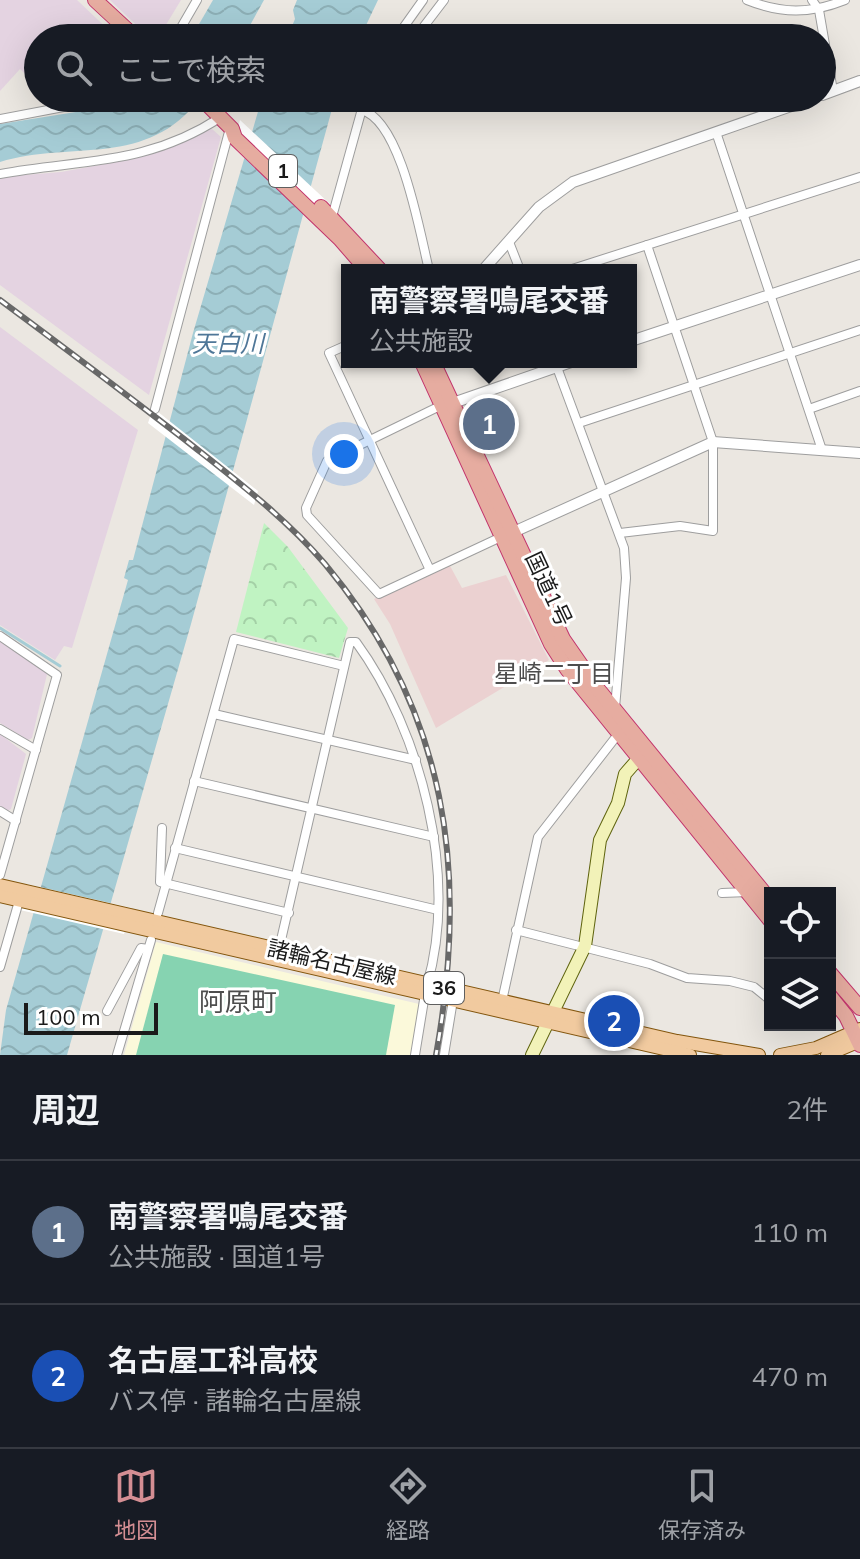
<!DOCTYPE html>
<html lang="ja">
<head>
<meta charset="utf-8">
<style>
	:root { --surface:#171b24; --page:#242831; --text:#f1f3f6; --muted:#9ea1a6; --line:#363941; --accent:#d48e93 }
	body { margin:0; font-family:Mulish,"Noto Sans JP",sans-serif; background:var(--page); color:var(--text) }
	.controls { position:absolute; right:24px; bottom:24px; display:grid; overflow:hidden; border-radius:0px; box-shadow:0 8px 32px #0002 }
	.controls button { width:72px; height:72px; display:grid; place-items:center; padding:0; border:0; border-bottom:2px solid var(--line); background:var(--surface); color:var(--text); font:40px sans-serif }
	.scale { position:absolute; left:24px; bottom:20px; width:134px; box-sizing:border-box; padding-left:8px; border:4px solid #1a1a1a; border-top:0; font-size:22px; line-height:28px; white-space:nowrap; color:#1a1a1a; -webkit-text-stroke:6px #fff; paint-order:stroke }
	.you { position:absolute; left:344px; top:454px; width:28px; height:28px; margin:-20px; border:6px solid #fff; border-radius:50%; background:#1a73e8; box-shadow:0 0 0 12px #1a73e833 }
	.badge { display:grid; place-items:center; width:52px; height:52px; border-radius:50%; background:var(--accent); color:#fff; font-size:26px; font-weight:700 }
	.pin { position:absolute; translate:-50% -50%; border:4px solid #fff; box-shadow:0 2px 8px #0006 }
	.popup { position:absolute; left:341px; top:264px; width:296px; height:104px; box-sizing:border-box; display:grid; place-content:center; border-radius:0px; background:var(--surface); filter:drop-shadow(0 2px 6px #0005); font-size:26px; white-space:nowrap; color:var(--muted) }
	.popup b { font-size:30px; color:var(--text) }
	.popup::after { content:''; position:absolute; left:50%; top:100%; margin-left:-16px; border:16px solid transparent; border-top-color:var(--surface) }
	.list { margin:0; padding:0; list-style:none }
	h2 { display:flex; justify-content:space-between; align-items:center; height:104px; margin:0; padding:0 32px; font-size:34px }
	h2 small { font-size:26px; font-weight:400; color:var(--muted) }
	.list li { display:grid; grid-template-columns:52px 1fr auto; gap:24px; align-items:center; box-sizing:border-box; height:144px; padding:0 32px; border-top:2px solid var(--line) }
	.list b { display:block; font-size:30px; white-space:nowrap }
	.list p { margin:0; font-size:26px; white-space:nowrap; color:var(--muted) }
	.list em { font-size:26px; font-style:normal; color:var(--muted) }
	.icon { flex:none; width:44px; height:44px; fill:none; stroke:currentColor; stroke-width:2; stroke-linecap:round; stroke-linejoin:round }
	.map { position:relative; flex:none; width:860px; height:1055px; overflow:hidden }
	.search { position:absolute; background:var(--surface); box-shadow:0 8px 32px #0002; left:24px; right:24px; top:24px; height:88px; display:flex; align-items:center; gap:20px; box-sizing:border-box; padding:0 28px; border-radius:44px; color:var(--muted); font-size:30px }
	.sheet { height:392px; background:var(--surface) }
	nav { display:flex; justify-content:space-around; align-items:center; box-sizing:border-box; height:112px; border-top:2px solid var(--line); background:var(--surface); font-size:22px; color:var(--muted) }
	nav a { display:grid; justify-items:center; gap:4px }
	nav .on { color:var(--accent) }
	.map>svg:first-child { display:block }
	.commercial { fill:#ebd1d1 }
	.industrial { fill:#e4d3e1 }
	.education { fill:#fbf9da }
	.park { fill:url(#park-crowns) }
	.pitch { fill:#86d3b1 }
	.water { fill:url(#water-waves) }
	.pier { fill:#fff }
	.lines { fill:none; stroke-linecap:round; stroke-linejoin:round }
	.stream { stroke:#a5ccd5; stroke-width:3 }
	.minor-casing { stroke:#9e9e9e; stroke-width:10 }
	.tertiary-casing { stroke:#9e9e9e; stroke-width:12 }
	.secondary-casing { stroke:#5f640f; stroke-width:14 }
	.primary-casing { stroke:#83560e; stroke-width:14 }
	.trunk-casing { stroke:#c3346c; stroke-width:16 }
	.minor { stroke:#fff; stroke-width:8 }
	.tertiary { stroke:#fff; stroke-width:10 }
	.secondary { stroke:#f2f2b8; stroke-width:12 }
	.primary { stroke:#f1ca9f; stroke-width:12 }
	.trunk { stroke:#e6aca0; stroke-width:14 }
	.rail-casing { stroke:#686868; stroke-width:6 }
	.rail { stroke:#fff; stroke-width:3; stroke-dasharray:9; stroke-linecap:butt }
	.labels { text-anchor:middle; stroke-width:6; stroke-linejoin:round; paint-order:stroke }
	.shield { fill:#fff; stroke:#5f5f5f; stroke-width:2 }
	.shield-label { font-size:20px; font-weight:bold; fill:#1a1a1a }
	.street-label { font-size:22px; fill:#1a1a1a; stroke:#fff }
	.water-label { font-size:24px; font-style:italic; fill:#4f7798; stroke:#fff }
	.neighbourhood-label { font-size:24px; fill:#4d4d4d; stroke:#fff }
	.quarter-label { font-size:26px; fill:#4d4d4d; stroke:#fff }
</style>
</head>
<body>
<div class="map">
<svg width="860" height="1055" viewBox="0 0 860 1055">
	<defs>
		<pattern id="park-crowns" width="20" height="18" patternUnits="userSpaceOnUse" patternTransform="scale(2)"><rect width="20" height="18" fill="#c0f3c2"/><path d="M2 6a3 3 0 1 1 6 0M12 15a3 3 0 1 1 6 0" fill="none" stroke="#a4d0a6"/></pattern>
		<pattern id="water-waves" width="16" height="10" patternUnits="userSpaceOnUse" patternTransform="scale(2)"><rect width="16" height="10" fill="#a5ccd5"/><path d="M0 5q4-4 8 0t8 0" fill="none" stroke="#8dafb6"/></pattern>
	</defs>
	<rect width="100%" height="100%" fill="#ebe7e1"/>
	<polygon class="commercial" points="449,564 462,588 506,575 549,660 436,728 390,624 374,599"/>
	<g class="industrial">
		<polygon points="0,0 77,0 117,38 38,38 38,86 20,69 0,91"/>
		<polygon points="110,0 181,0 161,33 150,38"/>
		<polygon points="212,129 221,137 149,395 0,285 0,177 61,172 133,159"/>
		<polygon points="0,327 138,430 72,648 64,646 55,660 0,625"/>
		<polygon points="0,640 48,670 32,738 28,740 0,723"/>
		<polygon points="0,734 26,754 11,809 7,811 0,807"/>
	</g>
	<polygon class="education" points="156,942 419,1004 411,1055 124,1055"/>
	<polygon class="park" points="264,523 288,547 348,628 339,658 236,632"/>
	<polygon class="pitch" points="163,954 395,1005 386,1055 136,1055"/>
	<g class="water">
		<polygon points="213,0 264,0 243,38 191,38"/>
		<polygon points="297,0 378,0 360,38 287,38 295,19 293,10"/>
		<path d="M133,98H200C147,169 72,140 0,162V124L120,105Z"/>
		<polygon points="262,98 335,98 191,624 67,1055 0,1055 6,1010 128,580 124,578 129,560 133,560 193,333"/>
	</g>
	<g class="pier">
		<polygon points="240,120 331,205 323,232 233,147"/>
		<polygon points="153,408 258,491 254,505 148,423"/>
		<polygon points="27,884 132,908 124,934 20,910"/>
	</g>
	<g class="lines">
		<polyline class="stream" points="0,628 60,666"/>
		<g class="minor-casing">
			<g id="minor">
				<path d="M747,0C782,14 810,14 845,0"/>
				<polyline points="812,0 819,10 833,91"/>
				<polyline points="175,38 197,0"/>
				<polyline points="396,38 423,0"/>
				<polyline points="415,38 444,0"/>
				<path d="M361,110C401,119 420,234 429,270"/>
				<polyline points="366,110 374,98"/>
				<polyline points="0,119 111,98"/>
				<polyline points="717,135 822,450"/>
				<path d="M0,174C82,159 146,166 221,117"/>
				<polyline points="332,217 365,98"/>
				<polyline points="509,242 520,270"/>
				<polyline points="569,270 860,177"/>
				<polyline points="347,345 329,353 429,568"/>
				<polyline points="555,362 624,548 626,578 615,708"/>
				<polyline points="442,405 327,461 306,508 307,515 379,594 501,537"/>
				<polyline points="155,409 230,128"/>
				<polyline points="809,409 860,391"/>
				<polyline points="579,423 860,330"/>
				<polyline points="620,533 680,526 713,531 713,442 647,245"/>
				<polyline points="0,636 57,675 0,875"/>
				<polyline points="214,714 416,760"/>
				<polyline points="0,729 36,750"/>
				<polyline points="194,781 434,837"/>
				<polyline points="0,811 16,821"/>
				<polyline points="162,828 160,882 289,913"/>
				<polyline points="175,848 438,910"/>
				<polyline points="722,893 748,892"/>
				<polyline points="158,913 234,639 344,666"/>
				<polyline points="516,930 650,964 687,978 730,981 754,987 770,1000"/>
				<path d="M278,953L350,642H356C421,731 459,876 427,985"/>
				<polyline points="0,967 19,901"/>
				<polyline points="502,1001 538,837 619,733"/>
				<polyline points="107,1011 141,948 148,949"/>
				<polyline points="117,1055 151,940"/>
				<polyline points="415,1055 425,994"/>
				<polyline points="444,1055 453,1000"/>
			</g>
		</g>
		<g class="tertiary-casing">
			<g id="tertiary">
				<polyline points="822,95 860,81"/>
				<polyline points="483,270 539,207 573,182 814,98"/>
				<polyline points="631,341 860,265"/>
				<polyline points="453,403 571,362"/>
				<polyline points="507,535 713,442 860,453"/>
			</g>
		</g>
		<g class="secondary-casing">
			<polyline id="secondary" points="532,1055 585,946 600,840 618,803 625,774 639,758"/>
		</g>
		<g class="primary-casing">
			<g id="primary">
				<polyline points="0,885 677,1041 759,1055"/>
				<polyline points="0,896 690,1055"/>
				<polyline points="780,1055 816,1048 860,1029"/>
				<polyline points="827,1055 860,1041"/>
			</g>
		</g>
		<g class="trunk-casing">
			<g id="trunk">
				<polyline points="95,0 136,38"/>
				<polyline points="201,98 232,129 235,138 340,239 367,270"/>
				<polyline points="321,207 380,270"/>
				<polyline points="422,362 551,644 567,669 770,920"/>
				<polyline points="433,362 563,639 597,688 770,900"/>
				<polyline points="830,973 860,1008"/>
				<polyline points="830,996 846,1016 860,1045"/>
			</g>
		</g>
		<use href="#minor" class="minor"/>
		<use href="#tertiary" class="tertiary"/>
		<use href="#secondary" class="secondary"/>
		<use href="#primary" class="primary"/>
		<use href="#trunk" class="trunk"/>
		<g class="rail-casing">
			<path id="rail" d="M0,300C62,346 123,392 184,439C233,478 284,516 325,564C448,711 469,872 436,1055"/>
		</g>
		<use href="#rail" class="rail"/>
	</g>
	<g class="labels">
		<g class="shield">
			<rect x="269" y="155" width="28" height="32" rx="6"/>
			<rect x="424" y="972" width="40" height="32" rx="6"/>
		</g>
		<g class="shield-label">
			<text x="283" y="178">1</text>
			<text x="444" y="995">36</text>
		</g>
		<g class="street-label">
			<text transform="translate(549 589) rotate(65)" y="8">国道1号</text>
			<text transform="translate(332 962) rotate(13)" y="8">諸輪名古屋線</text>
		</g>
		<g class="water-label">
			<text x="228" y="352">天白川</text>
		</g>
		<g class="neighbourhood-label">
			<text x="554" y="682">星崎二丁目</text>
		</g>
		<g class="quarter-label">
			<text x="238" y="1011">阿原町</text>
		</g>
	</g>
</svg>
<div class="controls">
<button><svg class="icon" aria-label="locate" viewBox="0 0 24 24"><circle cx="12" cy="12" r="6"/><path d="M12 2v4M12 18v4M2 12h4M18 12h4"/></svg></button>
<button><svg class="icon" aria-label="layers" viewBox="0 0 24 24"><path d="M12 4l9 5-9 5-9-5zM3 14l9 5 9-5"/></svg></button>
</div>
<div class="scale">100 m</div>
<div class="you"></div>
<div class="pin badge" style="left:489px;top:424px;background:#5c6f8a">1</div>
<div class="popup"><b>南警察署鳴尾交番</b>公共施設</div>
<div class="pin badge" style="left:614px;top:1021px;background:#1a4fb4">2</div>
<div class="search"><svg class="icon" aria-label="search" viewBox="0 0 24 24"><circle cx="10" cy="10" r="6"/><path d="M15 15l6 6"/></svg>ここで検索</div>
</div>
<section class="sheet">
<h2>周辺<small>2件</small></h2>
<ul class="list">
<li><span class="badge" style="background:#5c6f8a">1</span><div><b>南警察署鳴尾交番</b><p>公共施設 · 国道1号</p></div><em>110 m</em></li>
<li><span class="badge" style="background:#1a4fb4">2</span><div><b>名古屋工科高校</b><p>バス停 · 諸輪名古屋線</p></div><em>470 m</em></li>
</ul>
</section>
<nav>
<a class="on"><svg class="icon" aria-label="map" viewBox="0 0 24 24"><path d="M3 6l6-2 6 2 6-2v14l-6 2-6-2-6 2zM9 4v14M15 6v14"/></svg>地図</a>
<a><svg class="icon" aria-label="directions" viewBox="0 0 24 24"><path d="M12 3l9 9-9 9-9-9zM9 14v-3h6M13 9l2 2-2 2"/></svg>経路</a>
<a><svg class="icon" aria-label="saved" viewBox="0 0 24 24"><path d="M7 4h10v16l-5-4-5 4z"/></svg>保存済み</a>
</nav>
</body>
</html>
